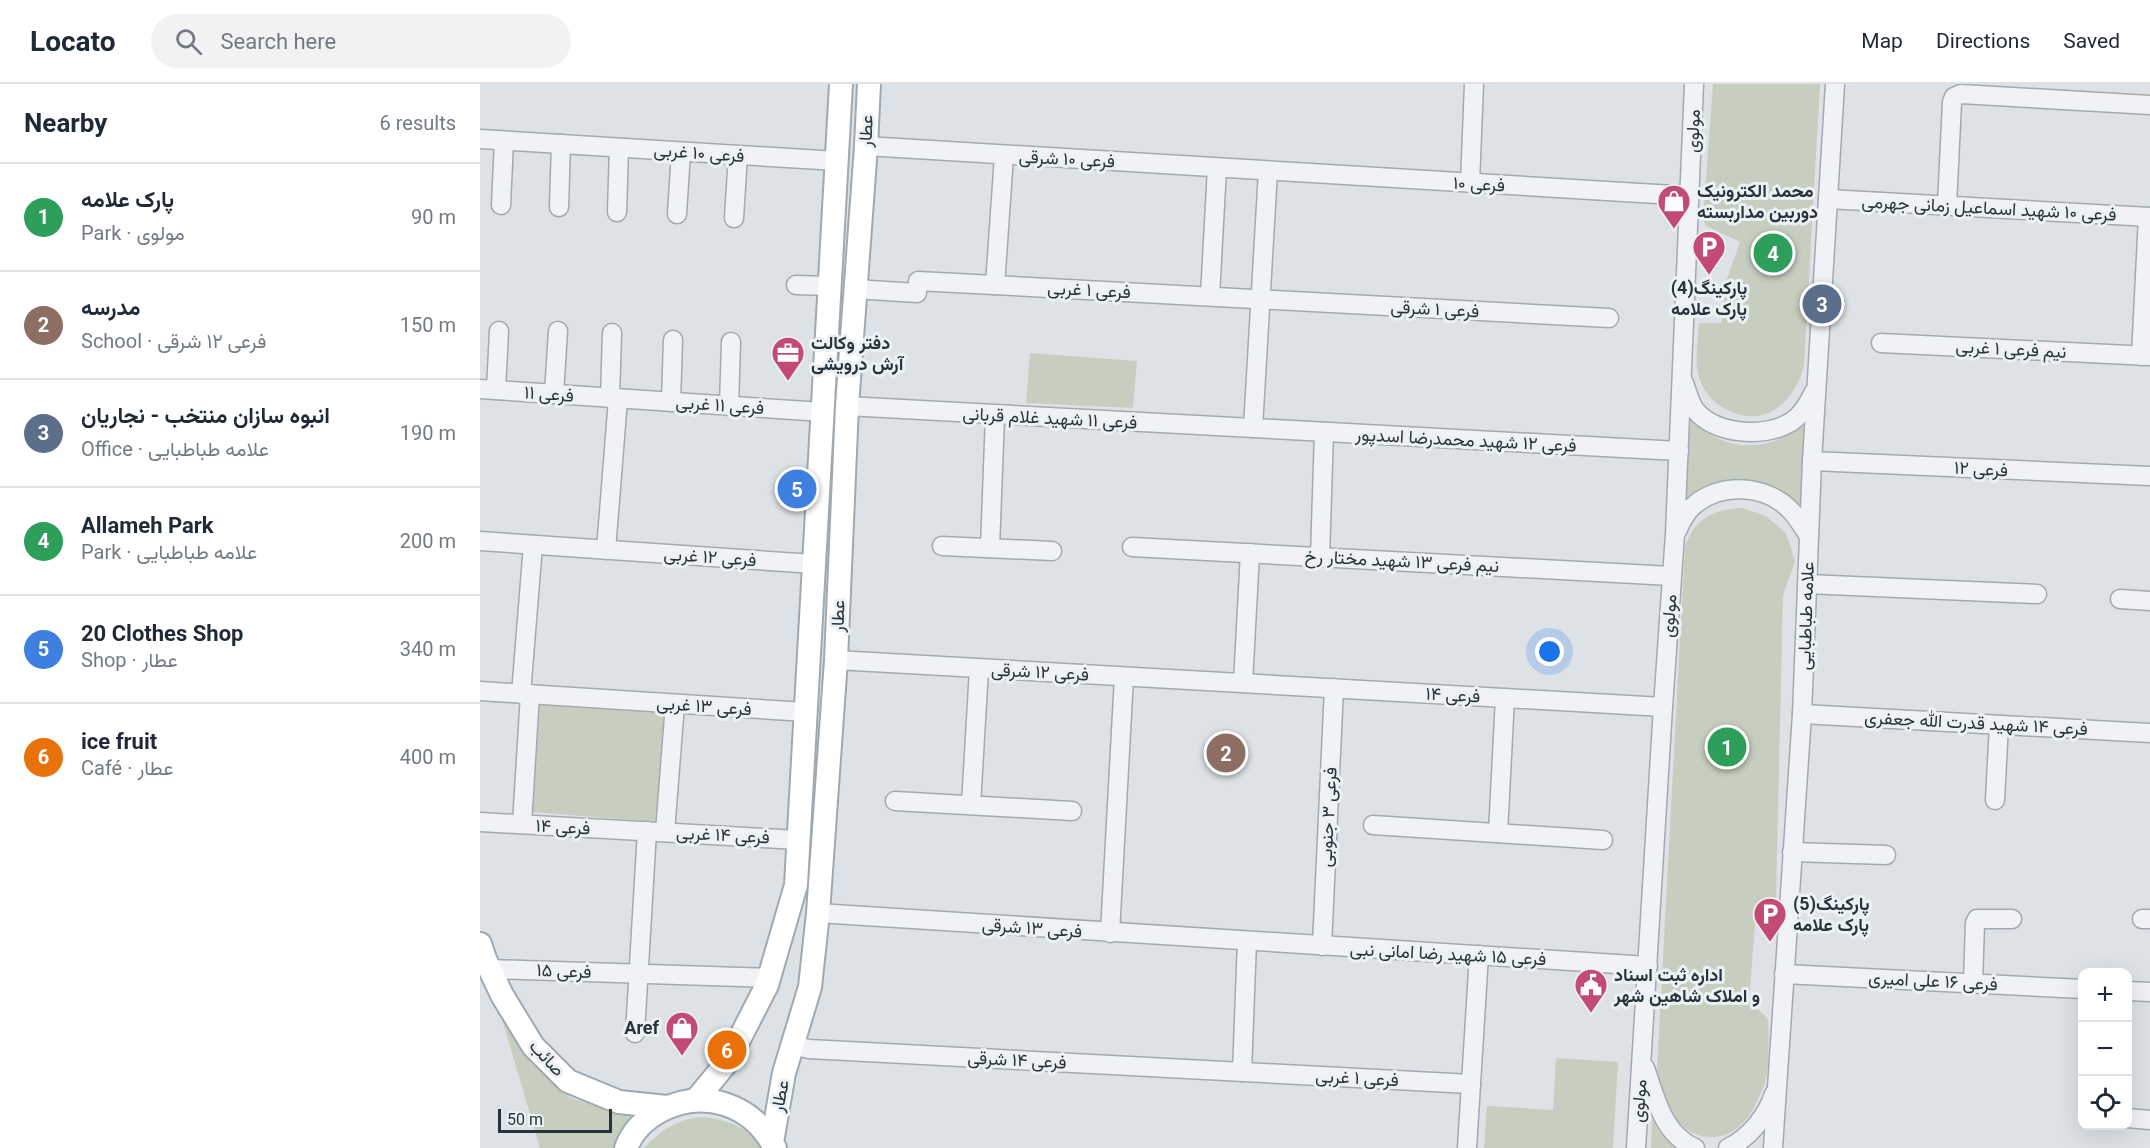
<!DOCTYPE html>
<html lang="en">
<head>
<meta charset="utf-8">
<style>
	:root { --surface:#fff; --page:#f2f2f3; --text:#1f2937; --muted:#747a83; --line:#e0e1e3; --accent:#c34a75 }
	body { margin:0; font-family:Roboto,Vazirmatn,sans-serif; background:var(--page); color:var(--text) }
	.controls { position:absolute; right:18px; bottom:18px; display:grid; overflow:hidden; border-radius:12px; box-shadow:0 6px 24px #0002 }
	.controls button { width:54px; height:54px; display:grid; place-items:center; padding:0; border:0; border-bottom:2px solid var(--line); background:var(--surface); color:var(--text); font:30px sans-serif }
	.scale { position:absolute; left:18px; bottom:15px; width:114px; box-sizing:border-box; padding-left:6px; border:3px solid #28333b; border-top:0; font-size:16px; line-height:21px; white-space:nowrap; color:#28333b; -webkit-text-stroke:4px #ecf1f4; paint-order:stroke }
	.you { position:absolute; left:1070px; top:568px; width:21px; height:21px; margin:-15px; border:4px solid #fff; border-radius:50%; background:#1a73e8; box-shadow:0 0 0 9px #1a73e833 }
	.badge { display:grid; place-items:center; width:39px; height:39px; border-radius:50%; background:var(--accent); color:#fff; font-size:20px; font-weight:700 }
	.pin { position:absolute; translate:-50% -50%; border:3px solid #fff; box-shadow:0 2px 6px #0006 }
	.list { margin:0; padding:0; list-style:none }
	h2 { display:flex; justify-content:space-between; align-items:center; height:78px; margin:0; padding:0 24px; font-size:26px }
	h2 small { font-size:20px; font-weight:400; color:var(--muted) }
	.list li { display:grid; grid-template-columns:39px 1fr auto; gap:18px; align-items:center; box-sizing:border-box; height:108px; padding:0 24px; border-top:2px solid var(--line) }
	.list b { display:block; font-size:22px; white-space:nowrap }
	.list p { margin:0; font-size:20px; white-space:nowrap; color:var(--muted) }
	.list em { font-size:20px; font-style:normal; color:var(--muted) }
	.icon { flex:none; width:33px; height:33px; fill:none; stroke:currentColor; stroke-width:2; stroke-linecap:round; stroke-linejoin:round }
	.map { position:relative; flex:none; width:1670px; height:1064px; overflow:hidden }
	header { display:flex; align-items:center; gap:36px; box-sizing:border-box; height:84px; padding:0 30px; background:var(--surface); border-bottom:2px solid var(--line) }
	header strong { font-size:28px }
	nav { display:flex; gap:33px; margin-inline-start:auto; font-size:21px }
	.search { width:420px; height:54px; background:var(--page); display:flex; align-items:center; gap:15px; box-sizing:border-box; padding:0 21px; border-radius:33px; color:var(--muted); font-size:22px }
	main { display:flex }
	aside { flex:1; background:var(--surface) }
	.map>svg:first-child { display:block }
	.green { fill:#c6cfbf }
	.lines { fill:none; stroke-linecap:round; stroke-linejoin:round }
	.minor-casing { stroke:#a3aaaf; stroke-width:21 }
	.major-casing { stroke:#9ea9b1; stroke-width:26 }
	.minor { stroke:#f0f2f5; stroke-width:18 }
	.major { stroke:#fff; stroke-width:22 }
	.labels { text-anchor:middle; stroke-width:6; stroke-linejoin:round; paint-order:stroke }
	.street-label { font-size:18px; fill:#28333b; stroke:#ecf1f4 }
	.poi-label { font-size:18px; font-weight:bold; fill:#28333b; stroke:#ecf1f4; text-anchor:start }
</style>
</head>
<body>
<header>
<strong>Locato</strong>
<div class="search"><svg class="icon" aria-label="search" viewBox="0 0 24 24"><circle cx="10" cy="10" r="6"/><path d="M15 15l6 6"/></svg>Search here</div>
<nav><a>Map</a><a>Directions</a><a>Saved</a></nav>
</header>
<main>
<aside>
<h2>Nearby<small>6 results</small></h2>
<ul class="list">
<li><span class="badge" style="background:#2e9e5b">1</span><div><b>پارک علامه</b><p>Park · مولوی</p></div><em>90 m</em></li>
<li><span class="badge" style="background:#8d6e63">2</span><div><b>مدرسه</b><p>School · فرعی ۱۲ شرقی</p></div><em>150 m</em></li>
<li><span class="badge" style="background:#5c6f8a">3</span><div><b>انبوه سازان منتخب - نجاریان</b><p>Office · علامه طباطبایی</p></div><em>190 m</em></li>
<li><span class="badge" style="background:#2e9e5b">4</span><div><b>Allameh Park</b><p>Park · علامه طباطبایی</p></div><em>200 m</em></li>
<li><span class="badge" style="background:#3f7fe0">5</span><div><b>20 Clothes Shop</b><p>Shop · عطار</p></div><em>340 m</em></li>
<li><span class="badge" style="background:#e8710a">6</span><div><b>ice fruit</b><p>Café · عطار</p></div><em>400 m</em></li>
</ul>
</aside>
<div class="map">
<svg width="1670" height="1064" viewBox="0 0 1670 1064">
	<rect width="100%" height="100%" fill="#dde2e6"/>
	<g class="green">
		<path d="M1233,0H1340L1324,282C1315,317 1287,344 1249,327C1235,320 1228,313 1221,299C1213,281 1218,258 1219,239H1241L1247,195L1260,158L1226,142L1223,136Z"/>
		<polygon points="550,269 657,277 653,324 546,319"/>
		<path d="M1211,335C1242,367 1284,370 1320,343L1325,345L1321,420L1317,422L1234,401L1219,407L1206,417L1202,415L1207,337Z"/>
		<path d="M1262,424L1286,432L1305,448L1310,460L1315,478L1303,511L1296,814L1276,827L1269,917L1288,935C1289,949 1289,982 1286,995C1285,1002 1280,1010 1277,1017C1260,1056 1227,1064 1195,1038C1184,1024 1180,1002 1177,985L1205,462C1215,434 1233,426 1262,424Z"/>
		<polygon points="61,612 187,623 178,738 51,728"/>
		<polygon points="18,922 51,979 91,1014 151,1031 138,1064 60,1064"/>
		<polygon points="1076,974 1138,978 1133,1064 1004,1064 1007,1022 1073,1026"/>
		<path d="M220,1033C244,1034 269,1043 282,1064H164C183,1045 194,1037 220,1033Z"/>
		<polygon points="1172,1034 1178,1046 1195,1064 1171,1064"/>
	</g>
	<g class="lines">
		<g class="minor-casing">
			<g id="minor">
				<polyline points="0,55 357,77"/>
				<polyline points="386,62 1210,112"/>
				<polyline points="990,99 994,0"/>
				<polyline points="1348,115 1670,133"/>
				<polyline points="21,121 24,57"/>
				<polyline points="1467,121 1472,18 1474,13 1481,10 1670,21"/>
				<polyline points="79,123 81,60"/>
				<polyline points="137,128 139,64"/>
				<polyline points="197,130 201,68"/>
				<polyline points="254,134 258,71"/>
				<polyline points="316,201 350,202"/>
				<polyline points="515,201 524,72"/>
				<polyline points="375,205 437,209 438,197 1129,234"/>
				<polyline points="730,212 737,84"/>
				<polyline points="1401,259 1670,272"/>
				<polyline points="1661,272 1668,133"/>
				<path d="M1204,299C1207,307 1210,319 1215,326C1236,351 1284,354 1311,338C1322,331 1328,320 1334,308"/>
				<polyline points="0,305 343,328"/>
				<polyline points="16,306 19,247"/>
				<polyline points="74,310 78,247"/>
				<polyline points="130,314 132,249"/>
				<polyline points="191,318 193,256"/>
				<polyline points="249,322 251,258"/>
				<polyline points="367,322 1199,367"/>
				<polyline points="773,344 788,87"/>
				<polyline points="1332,377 1670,392"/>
				<path d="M1197,447C1201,438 1205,429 1212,423C1240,397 1288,400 1313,429C1319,436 1324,445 1329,452"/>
				<polyline points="0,457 334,480"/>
				<polyline points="462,462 572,467"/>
				<polyline points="652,463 1191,492"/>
				<polyline points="510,464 515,331"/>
				<polyline points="126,466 138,315"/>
				<polyline points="840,473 844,348"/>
				<polyline points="1327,500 1557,510"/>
				<polyline points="1640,515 1670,517"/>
				<polyline points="356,576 1183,623"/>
				<polyline points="763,599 770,469"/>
				<polyline points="0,607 326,628"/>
				<polyline points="41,610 53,461"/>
				<polyline points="1322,630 1670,649"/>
				<polyline points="1515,716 1519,641"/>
				<polyline points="415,717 592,727"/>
				<polyline points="491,721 499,585"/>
				<polyline points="0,738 319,756"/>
				<polyline points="42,740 50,610"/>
				<polyline points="893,741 1123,756"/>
				<polyline points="185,748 195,620"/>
				<polyline points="1018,749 1025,614"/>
				<polyline points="1312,768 1406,771"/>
				<polyline points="338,829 1168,882"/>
				<polyline points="1662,835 1670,835"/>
				<polyline points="630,849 644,593"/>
				<polyline points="842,862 854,604"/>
				<polyline points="9,885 290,894"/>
				<polyline points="1304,890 1602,905"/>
				<polyline points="1493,899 1495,839 1497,835 1532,835"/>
				<polyline points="1648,907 1670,908"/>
				<polyline points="155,949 167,747"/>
				<polyline points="311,961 329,965 991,1000"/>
				<path d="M1165,984C1176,1015 1183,1050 1215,1064"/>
				<polyline points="762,988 767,857"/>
				<polyline points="1648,1034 1670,1036"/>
				<polyline points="987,1064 999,871"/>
				<polyline points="1156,1064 1183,623 1195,450 1214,0"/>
				<path d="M1248,1064C1269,1054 1287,1032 1294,1010"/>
				<polyline points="1293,1064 1322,630 1332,377 1355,0"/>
			</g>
		</g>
		<g class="major-casing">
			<g id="major">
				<polyline points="0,860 5,875 22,911 53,962 88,997 139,1018 187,1023"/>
				<polyline points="216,1016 248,977 287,901 316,801 361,0"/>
				<polyline points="292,1058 304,989 330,903 338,829 356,576 367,322 386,62 389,0"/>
				<path d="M146,1064C152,1048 165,1035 180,1027C224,1004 272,1020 295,1064"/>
			</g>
		</g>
		<use href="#minor" class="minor"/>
		<use href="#major" class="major"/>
	</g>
	<defs>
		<g id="shop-pin" transform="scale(1.725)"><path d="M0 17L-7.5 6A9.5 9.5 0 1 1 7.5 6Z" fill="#c34a75" stroke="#ecf1f4"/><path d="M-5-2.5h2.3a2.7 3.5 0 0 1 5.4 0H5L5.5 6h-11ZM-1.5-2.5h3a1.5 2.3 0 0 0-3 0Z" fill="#fff"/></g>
		<g id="parking-pin" transform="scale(1.725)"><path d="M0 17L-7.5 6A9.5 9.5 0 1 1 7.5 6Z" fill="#c34a75" stroke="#ecf1f4"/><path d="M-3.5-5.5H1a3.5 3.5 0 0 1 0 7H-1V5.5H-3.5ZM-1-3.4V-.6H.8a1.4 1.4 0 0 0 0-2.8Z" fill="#fff"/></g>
		<g id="office-pin" transform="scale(1.725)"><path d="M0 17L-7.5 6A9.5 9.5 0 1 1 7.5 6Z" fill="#c34a75" stroke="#ecf1f4"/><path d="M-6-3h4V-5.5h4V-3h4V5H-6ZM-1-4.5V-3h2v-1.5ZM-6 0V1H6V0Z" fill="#fff"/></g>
		<g id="civic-pin" transform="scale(1.725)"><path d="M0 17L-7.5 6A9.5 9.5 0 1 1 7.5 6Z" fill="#c34a75" stroke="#ecf1f4"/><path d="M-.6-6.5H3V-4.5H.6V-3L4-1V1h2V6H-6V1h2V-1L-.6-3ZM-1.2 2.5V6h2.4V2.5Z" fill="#fff"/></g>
	</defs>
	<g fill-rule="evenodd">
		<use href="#shop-pin" x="1194" y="117"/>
		<use href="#parking-pin" x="1229" y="163"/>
		<use href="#office-pin" x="308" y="269"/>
		<use href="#parking-pin" x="1290" y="830"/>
		<use href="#civic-pin" x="1111" y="901"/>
		<use href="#shop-pin" x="202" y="944"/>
	</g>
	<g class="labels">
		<g class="street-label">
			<text transform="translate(386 47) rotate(-87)" y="6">عطار</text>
			<text transform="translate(1213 47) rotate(-88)" y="6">مولوی</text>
			<text transform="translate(219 69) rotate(4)" y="6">فرعی ۱۰ غربی</text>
			<text transform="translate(587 75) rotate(3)" y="6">فرعی ۱۰ شرقی</text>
			<text transform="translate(999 100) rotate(3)" y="6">فرعی ۱۰</text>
			<text transform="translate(1509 124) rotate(3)" y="6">فرعی ۱۰ شهید اسماعیل زمانی جهرمی</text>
			<text transform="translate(609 206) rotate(3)" y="6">فرعی ۱ غربی</text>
			<text transform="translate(955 225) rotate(3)" y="6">فرعی ۱ شرقی</text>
			<text transform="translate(1531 265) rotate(3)" y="6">نیم فرعی ۱ غربی</text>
			<text transform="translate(69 310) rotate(4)" y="6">فرعی ۱۱</text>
			<text transform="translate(240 321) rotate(4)" y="6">فرعی ۱۱ غربی</text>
			<text transform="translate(570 334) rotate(3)" y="6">فرعی ۱۱ شهید غلام قربانی</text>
			<text transform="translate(986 356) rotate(3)" y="6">فرعی ۱۲ شهید محمدرضا اسدپور</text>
			<text transform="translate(1501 385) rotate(3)" y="6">فرعی ۱۲</text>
			<text transform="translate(230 473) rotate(4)" y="6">فرعی ۱۲ غربی</text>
			<text transform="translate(922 477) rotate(3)" y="6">نیم فرعی ۱۳ شهید مختار رخ</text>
			<text transform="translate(358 532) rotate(-88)" y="6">عطار</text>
			<text transform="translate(1189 532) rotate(-86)" y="6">مولوی</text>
			<text transform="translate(1326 532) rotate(-88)" y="6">علامه طباطبایی</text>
			<text transform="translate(560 588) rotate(3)" y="6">فرعی ۱۲ شرقی</text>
			<text transform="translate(973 611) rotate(3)" y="6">فرعی ۱۴</text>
			<text transform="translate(224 622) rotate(4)" y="6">فرعی ۱۳ غربی</text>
			<text transform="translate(1496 639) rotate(3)" y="6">فرعی ۱۴ شهید قدرت الله جعفری</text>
			<text transform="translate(848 733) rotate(-87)" y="6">فرعی ۳ جنوبی</text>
			<text transform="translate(83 743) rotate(3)" y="6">فرعی ۱۴</text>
			<text transform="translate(243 751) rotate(3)" y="6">فرعی ۱۴ غربی</text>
			<text transform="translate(552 844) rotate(4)" y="6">فرعی ۱۳ شرقی</text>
			<text transform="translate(968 870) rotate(3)" y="6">فرعی ۱۵ شهید رضا امانی نبی</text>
			<text transform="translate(84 887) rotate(2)" y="6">فرعی ۱۵</text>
			<text transform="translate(1453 897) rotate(3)" y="6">فرعی ۱۶ علی امیری</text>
			<text transform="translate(67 974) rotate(47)" y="6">صائب</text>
			<text transform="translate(537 976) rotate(3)" y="6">فرعی ۱۴ شرقی</text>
			<text transform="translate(877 994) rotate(3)" y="6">فرعی ۱ غربی</text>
			<text transform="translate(300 1012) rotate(-79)" y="6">عطار</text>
			<text transform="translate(1159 1017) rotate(-86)" y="6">مولوی</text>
		</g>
		<g class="poi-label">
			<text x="1217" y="113">محمد الکترونیک<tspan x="1217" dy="21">دوربین مداربسته</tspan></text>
			<text x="1229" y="210" text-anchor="middle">پارکینگ(4)<tspan x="1229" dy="21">پارک علامه</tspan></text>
			<text x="331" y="265">دفتر وکالت<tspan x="331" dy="21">آرش درویشی</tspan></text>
			<text x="1313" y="826">پارکینگ(5)<tspan x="1313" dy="21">پارک علامه</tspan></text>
			<text x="1134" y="897">اداره ثبت اسناد<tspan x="1134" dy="21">و املاک شاهین شهر</tspan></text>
			<text x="179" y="950" text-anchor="end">Aref</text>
		</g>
	</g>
</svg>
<div class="controls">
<button>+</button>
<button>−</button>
<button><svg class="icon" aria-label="locate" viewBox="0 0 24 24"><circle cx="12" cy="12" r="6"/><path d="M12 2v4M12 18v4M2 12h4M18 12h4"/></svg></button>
</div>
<div class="scale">50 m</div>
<div class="you"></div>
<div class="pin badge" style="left:1247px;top:663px;background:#2e9e5b">1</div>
<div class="pin badge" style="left:746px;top:669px;background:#8d6e63">2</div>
<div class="pin badge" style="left:1342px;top:220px;background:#5c6f8a">3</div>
<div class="pin badge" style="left:1293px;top:169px;background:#2e9e5b">4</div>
<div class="pin badge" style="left:317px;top:405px;background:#3f7fe0">5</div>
<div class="pin badge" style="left:247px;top:966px;background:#e8710a">6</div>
</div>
</main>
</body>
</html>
